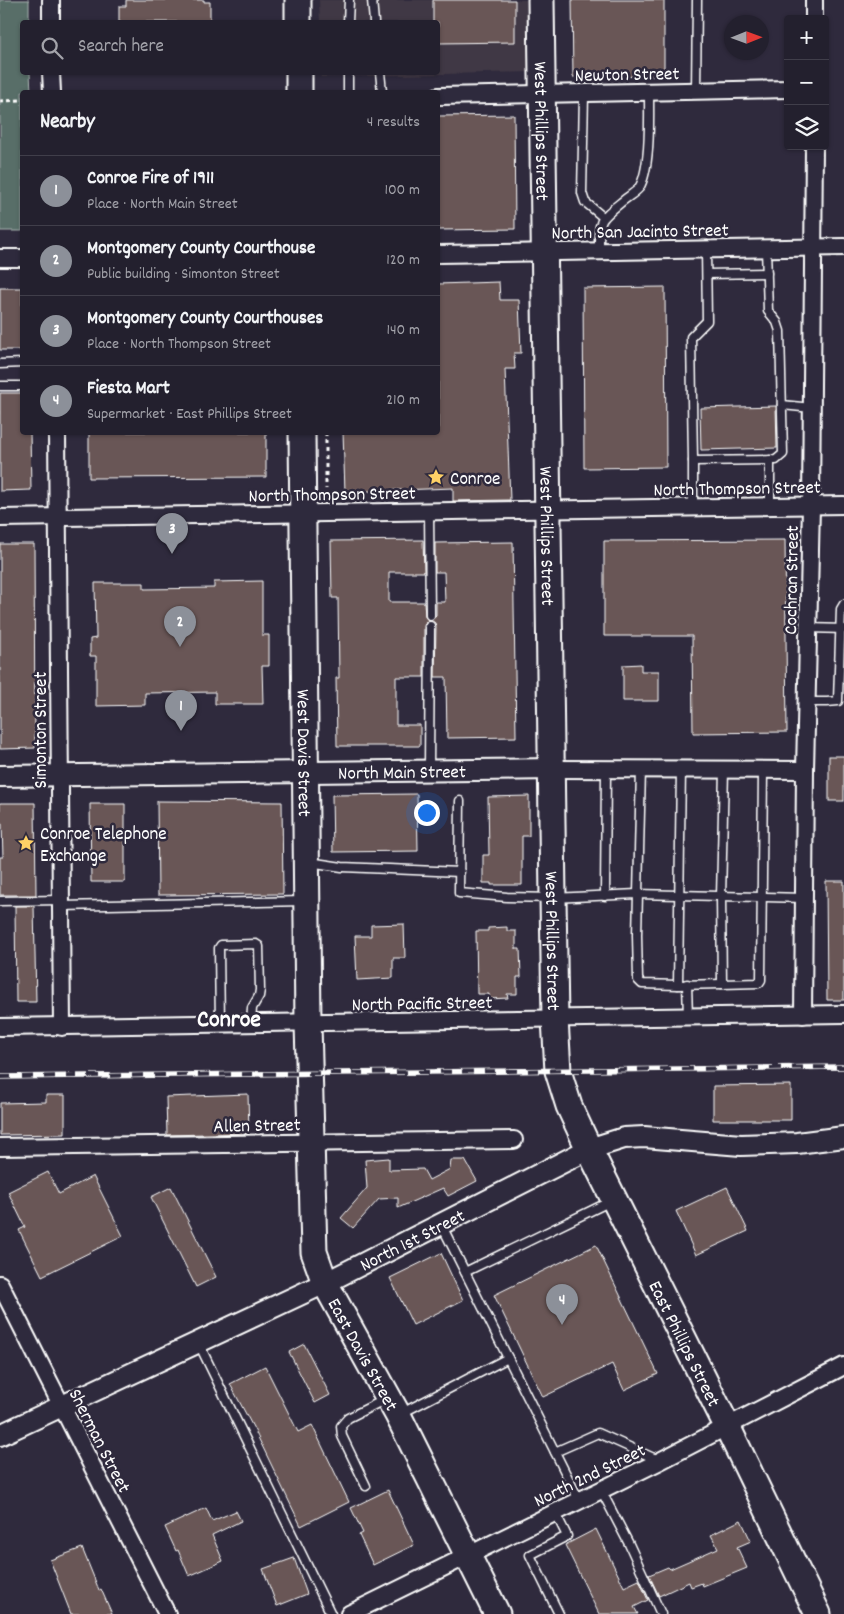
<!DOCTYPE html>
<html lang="en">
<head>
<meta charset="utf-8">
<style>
	:root { --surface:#23202e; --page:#2b2836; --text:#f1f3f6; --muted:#a3a3aa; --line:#403e4a; --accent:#8c9099 }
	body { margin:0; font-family:Dekko,sans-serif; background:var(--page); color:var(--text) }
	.controls { position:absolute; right:15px; top:15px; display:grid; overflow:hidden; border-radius:5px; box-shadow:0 1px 4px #0004 }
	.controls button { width:45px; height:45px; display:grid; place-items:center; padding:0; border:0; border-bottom:1px solid var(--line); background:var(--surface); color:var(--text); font:25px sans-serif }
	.compass { position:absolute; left:724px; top:15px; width:45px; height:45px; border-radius:50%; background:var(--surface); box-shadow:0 1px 4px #0004; rotate:89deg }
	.you { position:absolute; left:426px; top:812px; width:18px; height:18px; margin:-12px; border:4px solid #fff; border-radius:50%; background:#1a73e8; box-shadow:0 0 0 8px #1a73e833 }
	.badge { display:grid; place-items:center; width:32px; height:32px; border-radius:50%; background:var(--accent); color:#fff; font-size:16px; font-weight:700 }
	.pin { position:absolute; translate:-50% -41px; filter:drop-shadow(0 1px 2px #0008) }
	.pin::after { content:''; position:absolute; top:26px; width:18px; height:15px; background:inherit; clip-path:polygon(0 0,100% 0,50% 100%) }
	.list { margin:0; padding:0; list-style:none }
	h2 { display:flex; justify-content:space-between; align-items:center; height:65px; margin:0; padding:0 20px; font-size:21px }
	h2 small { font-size:16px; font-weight:400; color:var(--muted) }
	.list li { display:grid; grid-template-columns:32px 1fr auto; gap:15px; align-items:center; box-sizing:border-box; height:70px; padding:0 20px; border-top:1px solid var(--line) }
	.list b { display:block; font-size:19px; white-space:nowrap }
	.list p { margin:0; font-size:16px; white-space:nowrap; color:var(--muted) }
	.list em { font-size:16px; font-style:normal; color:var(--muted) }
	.icon { flex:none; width:28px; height:28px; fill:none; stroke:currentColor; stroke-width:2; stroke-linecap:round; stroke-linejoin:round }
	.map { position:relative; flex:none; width:844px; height:1614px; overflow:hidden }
	.search { position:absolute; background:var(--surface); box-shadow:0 1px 4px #0004; left:20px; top:20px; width:420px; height:55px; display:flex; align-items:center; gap:12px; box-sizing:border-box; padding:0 18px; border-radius:5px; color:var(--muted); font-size:19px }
	.panel { position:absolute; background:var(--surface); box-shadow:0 1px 4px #0004; left:20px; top:90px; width:420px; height:345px; border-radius:5px }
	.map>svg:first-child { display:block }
	.built { fill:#403844 }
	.green { fill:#586e68; stroke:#acb6b4 }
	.building { fill:#695756; stroke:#fff }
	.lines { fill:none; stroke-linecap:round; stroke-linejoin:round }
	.service-casing { stroke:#fff; stroke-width:11 }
	.minor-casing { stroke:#fff; stroke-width:20 }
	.tertiary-casing { stroke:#fff; stroke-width:24 }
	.primary-casing { stroke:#fff; stroke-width:29 }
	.path { stroke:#fff; stroke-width:3; stroke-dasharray:4 4; stroke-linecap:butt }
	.service { stroke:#2f2a3d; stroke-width:8 }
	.minor { stroke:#2f2a3d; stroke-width:16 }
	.tertiary { stroke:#2f2a3d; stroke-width:20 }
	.primary { stroke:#2f2a3d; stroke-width:25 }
	.rail-casing { stroke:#fff; stroke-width:5.5 }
	.rail { stroke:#2f2a3d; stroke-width:4; stroke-dasharray:11; stroke-linecap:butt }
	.labels { text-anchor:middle; stroke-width:5; stroke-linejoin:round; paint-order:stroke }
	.street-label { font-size:19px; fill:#fff; stroke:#2f2a3d }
	.poi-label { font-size:19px; fill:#fff; stroke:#2f2a3d; text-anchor:start }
	.district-label { font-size:24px; font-weight:bold; fill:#fff; stroke:#2f2a3d }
</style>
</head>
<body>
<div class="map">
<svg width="844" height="1614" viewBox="0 0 844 1614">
	<rect width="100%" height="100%" fill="#2f2a3d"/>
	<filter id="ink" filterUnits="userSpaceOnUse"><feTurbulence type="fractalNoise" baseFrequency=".02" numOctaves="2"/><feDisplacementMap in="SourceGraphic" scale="10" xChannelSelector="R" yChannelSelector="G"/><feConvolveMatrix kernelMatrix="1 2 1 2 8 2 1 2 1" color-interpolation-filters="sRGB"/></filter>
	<g filter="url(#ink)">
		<polygon class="built" points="319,0 526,0 530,72 321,77 320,72 438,72 438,22 320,22"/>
		<polygon class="green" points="0,0 29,0 29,22 22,22 22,72 30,73 31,92 22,92 22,231 0,231"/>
		<g class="building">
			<polygon points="126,0 204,0 204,2 210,2 210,22 119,22 119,6 126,6"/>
			<polygon points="433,0 515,0 515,42 438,43 438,22 433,22"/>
			<polygon points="572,0 664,0 664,76 573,77"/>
			<polygon points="514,115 515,229 438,230 438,116"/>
			<polygon points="499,282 500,300 519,300 521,353 514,353 515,369 505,369 510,500 453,501 453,488 345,492 343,432 438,432 438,284"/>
			<polygon points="665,287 666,467 584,468 583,288"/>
			<rect x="0" y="288" width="22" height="62"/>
			<polygon points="0,393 22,393 22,432 30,432 31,490 0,491"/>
			<polygon points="776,406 777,448 701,450 700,408"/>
			<polygon points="89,432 266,432 266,477 89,478"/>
			<polygon points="423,540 424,572 389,572 389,602 424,602 425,617 429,620 425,623 424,626 424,677 396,677 396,725 420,725 420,746 337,746 336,678 339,678 338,598 332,598 331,541"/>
			<polygon points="785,540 787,732 693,733 692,636 604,636 604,541"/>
			<polygon points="513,542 516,737 447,738 446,677 435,677 436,626 435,623 431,620 436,615 436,602 445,602 444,572 435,572 435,543"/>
			<polygon points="0,544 34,544 35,748 0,749"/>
			<polygon points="262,581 262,635 269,635 269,666 262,666 263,704 215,704 215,692 145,693 145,705 96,706 96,656 90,656 90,639 96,638 95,583 144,583 144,589 214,588 214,582"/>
			<polygon points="641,664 641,671 659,671 659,701 623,701 623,665"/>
			<rect x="829" y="756" width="15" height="45"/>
			<polygon points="417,794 418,851 333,852 332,795"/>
			<polygon points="529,796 529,836 522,836 522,885 491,885 491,883 483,883 483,855 489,855 488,797"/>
			<polygon points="157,801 282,802 283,894 158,895"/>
			<polygon points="0,803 35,803 36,895 0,895 0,857 3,857 2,824 0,824"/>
			<polygon points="90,804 125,804 125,882 91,882"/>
			<polygon points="826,881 844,881 844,1000 827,1000"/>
			<polygon points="15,906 34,906 36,1002 16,1002"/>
			<polygon points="404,924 405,958 393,958 393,978 357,980 355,936 371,936 371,925"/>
			<polygon points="507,927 507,931 516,931 516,949 520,949 521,977 517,977 517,994 507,994 508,998 489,999 489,994 477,994 476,931 488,931 488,928"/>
			<polygon points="791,1085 791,1120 713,1120 713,1086"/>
			<polygon points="248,1094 249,1133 167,1135 166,1097"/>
			<polygon points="46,1095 65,1095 65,1134 0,1135 0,1103 46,1102"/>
			<polygon points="389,1158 389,1170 423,1169 429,1180 450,1169 451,1160 465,1160 477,1181 448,1196 443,1188 398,1208 398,1198 379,1199 353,1228 341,1218 367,1188 365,1160"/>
			<polygon points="48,1172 59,1194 93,1176 123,1236 42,1276 19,1230 25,1227 8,1192"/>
			<polygon points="171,1187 216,1277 196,1287 151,1197"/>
			<polygon points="727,1187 748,1231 696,1255 676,1211"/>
			<polygon points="596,1245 658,1374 624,1390 612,1364 543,1397 494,1295"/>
			<polygon points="441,1253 463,1300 413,1325 390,1278"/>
			<polygon points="304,1344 330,1395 315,1403 289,1352"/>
			<polygon points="265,1366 298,1432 312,1425 349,1502 301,1526 254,1429 230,1384"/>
			<polygon points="388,1490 414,1545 373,1565 359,1535 363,1533 351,1508"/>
			<polygon points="206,1508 212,1521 236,1511 241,1521 212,1535 223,1561 189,1576 178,1550 176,1551 165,1527"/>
			<polygon points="741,1520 751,1541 737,1547 747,1568 703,1586 702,1583 691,1587 689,1582 659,1596 649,1575 668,1567 670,1569 718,1548 711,1535"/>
			<polygon points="596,1529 624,1587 639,1580 648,1600 634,1607 638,1614 599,1614 565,1545"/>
			<polygon points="82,1548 99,1590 101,1589 112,1614 71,1614 50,1560"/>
			<polygon points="294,1558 307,1594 277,1606 263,1569"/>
		</g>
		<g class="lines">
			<g class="service-casing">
				<g id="service">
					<polyline points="372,0 374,22"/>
					<polyline points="348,22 349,0"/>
					<polyline points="380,72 382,92"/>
					<polyline points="696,91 697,0"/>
					<polyline points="348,92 348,72"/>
					<polyline points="584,94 582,193 585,202 603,217"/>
					<polyline points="706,249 707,321 691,337 693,461 776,460 783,454 780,331 777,322 768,311 766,248"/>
					<path d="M599,251C599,218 598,221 624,200C629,196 636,192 639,188C651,169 649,115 649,92"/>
					<polyline points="707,274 767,273"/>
					<polyline points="0,364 22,363"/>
					<polyline points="0,386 22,386"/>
					<polyline points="782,405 812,408"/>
					<polyline points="693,461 693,507"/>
					<polyline points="770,506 770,460"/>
					<polyline points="429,511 430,615"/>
					<polyline points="808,628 844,629"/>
					<polyline points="807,702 827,702 838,701 841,609 844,604"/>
					<polyline points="641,769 637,935 638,980 642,984 678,985"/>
					<polyline points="681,769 678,985 722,984"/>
					<polyline points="429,770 430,626"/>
					<polyline points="724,770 721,897 722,984 759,983 761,980 763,770"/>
					<polyline points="460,801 459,893 507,897 553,898 637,894 804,898"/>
					<polyline points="309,862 342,867 460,872"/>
					<polyline points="605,896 606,769"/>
					<polyline points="0,901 61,900"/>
					<polyline points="61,906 303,901"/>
					<polyline points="687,984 688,1017"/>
					<polyline points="220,1024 219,948 221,945 256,944 259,946 260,990 259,996 252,1008 251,1023"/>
					<polyline points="441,1224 579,1500"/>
					<polyline points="465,1272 611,1201"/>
					<polyline points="199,1344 331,1614"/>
					<polyline points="402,1413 508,1358"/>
					<polyline points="555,1452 598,1433 658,1460"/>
					<polyline points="366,1486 342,1436 341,1426 348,1418 386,1399"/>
					<polyline points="601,1490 629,1544 661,1614"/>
					<polyline points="555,1512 567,1536 530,1555 559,1614"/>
				</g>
			</g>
			<g class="minor-casing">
				<g id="minor">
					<polyline points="51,0 51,22"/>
					<polyline points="814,0 814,19"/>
					<polyline points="51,72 52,92"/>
					<polyline points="438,96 788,89"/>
					<polyline points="438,254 844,247"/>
					<polyline points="0,258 22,258"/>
					<polyline points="57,432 62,1027"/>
					<polyline points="0,518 844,505"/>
					<polyline points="552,769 805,770"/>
					<polyline points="803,1015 805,770 811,506 814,146"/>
					<polyline points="0,1027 844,1014"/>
					<polyline points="0,1147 514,1140"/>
					<polyline points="0,1284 167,1614"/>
					<polyline points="349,1614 660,1461 844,1366"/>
				</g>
			</g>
			<g class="tertiary-casing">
				<g id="tertiary">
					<path id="s1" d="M0,776L552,769"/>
					<path id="s2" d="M0,1435L325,1283L589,1149L624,1138L644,1137L741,1145L797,1143L844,1137"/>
				</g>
			</g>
			<g class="primary-casing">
				<g id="primary">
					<polyline points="298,0 298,22"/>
					<path id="s3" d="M541,0L553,898L555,1019L558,1071L569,1106L589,1149L727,1426L818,1614"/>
					<polyline points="299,72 299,92"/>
					<path id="s4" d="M302,432L308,1023L314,1252L325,1283L398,1415L497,1614"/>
				</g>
			</g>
			<g class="path">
				<polyline points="0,101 22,100"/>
				<polyline points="326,432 326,489"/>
			</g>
			<use href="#service" class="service"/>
			<use href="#minor" class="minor"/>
			<use href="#tertiary" class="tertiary"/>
			<use href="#primary" class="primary"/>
			<g class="rail-casing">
				<polyline id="rail" points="0,1077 844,1067"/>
			</g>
			<use href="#rail" class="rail"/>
		</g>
	</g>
	<defs>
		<g id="sight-bare" transform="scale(1.35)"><path d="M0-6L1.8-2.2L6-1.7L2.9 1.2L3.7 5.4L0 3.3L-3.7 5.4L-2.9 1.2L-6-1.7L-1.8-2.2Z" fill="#ffd166" stroke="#2f2a3d" stroke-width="2.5" paint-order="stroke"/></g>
	</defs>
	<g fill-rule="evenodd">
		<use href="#sight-bare" x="436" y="477"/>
		<use href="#sight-bare" x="26" y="843"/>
	</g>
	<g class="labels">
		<g class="street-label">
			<text transform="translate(627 73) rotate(-1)" y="7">Newton Street</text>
			<text dy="7" stroke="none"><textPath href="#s3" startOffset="131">West Phillips Street</textPath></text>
			<text transform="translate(640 230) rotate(-1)" y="7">North San Jacinto Street</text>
			<text transform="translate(737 487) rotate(-1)" y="7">North Thompson Street</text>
			<text transform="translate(332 493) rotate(-1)" y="7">North Thompson Street</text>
			<text dy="7" stroke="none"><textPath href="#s3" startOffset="536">West Phillips Street</textPath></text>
			<text transform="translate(790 580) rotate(-89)" y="7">Cochran Street</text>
			<text transform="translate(39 730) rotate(-90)" y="7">Simonton Street</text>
			<text dy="7" stroke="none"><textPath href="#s4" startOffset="321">West Davis Street</textPath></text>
			<text dy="7" stroke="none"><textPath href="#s1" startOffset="402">North Main Street</textPath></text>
			<text dy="7" stroke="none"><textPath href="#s3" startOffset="941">West Phillips Street</textPath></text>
			<text transform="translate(422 1002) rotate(-1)" y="7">North Pacific Street</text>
			<text transform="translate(257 1124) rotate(-1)" y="7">Allen Street</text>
			<text dy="7" stroke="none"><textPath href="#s2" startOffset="456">North 1st Street</textPath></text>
			<text dy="7" stroke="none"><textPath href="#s3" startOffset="1372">East Phillips Street</textPath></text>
			<text dy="7" stroke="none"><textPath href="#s4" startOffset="934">East Davis Street</textPath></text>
			<text transform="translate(101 1440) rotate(63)" y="7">Sherman Street</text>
			<text transform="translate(589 1474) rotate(-26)" y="7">North 2nd Street</text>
		</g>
		<g class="poi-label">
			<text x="450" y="484">Conroe</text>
			<text x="40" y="839">Conroe Telephone<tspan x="40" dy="22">Exchange</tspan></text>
		</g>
		<g class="district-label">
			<text x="229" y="1026">Conroe</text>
		</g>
	</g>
</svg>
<div class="controls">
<button>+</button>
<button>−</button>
<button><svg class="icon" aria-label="layers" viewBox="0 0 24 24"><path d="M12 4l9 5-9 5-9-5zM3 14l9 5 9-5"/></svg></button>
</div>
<svg class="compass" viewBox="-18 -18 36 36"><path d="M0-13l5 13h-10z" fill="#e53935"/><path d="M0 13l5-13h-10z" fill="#a3a3aa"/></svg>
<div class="you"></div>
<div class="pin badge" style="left:181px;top:731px">1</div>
<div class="pin badge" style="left:180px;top:647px">2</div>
<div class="pin badge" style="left:172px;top:554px">3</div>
<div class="pin badge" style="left:562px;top:1325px">4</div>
<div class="search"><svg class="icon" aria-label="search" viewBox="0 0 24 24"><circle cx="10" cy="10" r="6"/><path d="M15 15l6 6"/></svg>Search here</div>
<section class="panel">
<h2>Nearby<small>4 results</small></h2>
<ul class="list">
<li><span class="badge">1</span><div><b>Conroe Fire of 1911</b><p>Place · North Main Street</p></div><em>100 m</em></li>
<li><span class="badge">2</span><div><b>Montgomery County Courthouse</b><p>Public building · Simonton Street</p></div><em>120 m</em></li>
<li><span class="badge">3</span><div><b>Montgomery County Courthouses</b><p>Place · North Thompson Street</p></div><em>140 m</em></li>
<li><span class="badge">4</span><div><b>Fiesta Mart</b><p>Supermarket · East Phillips Street</p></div><em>210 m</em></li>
</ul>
</section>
</div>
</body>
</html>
